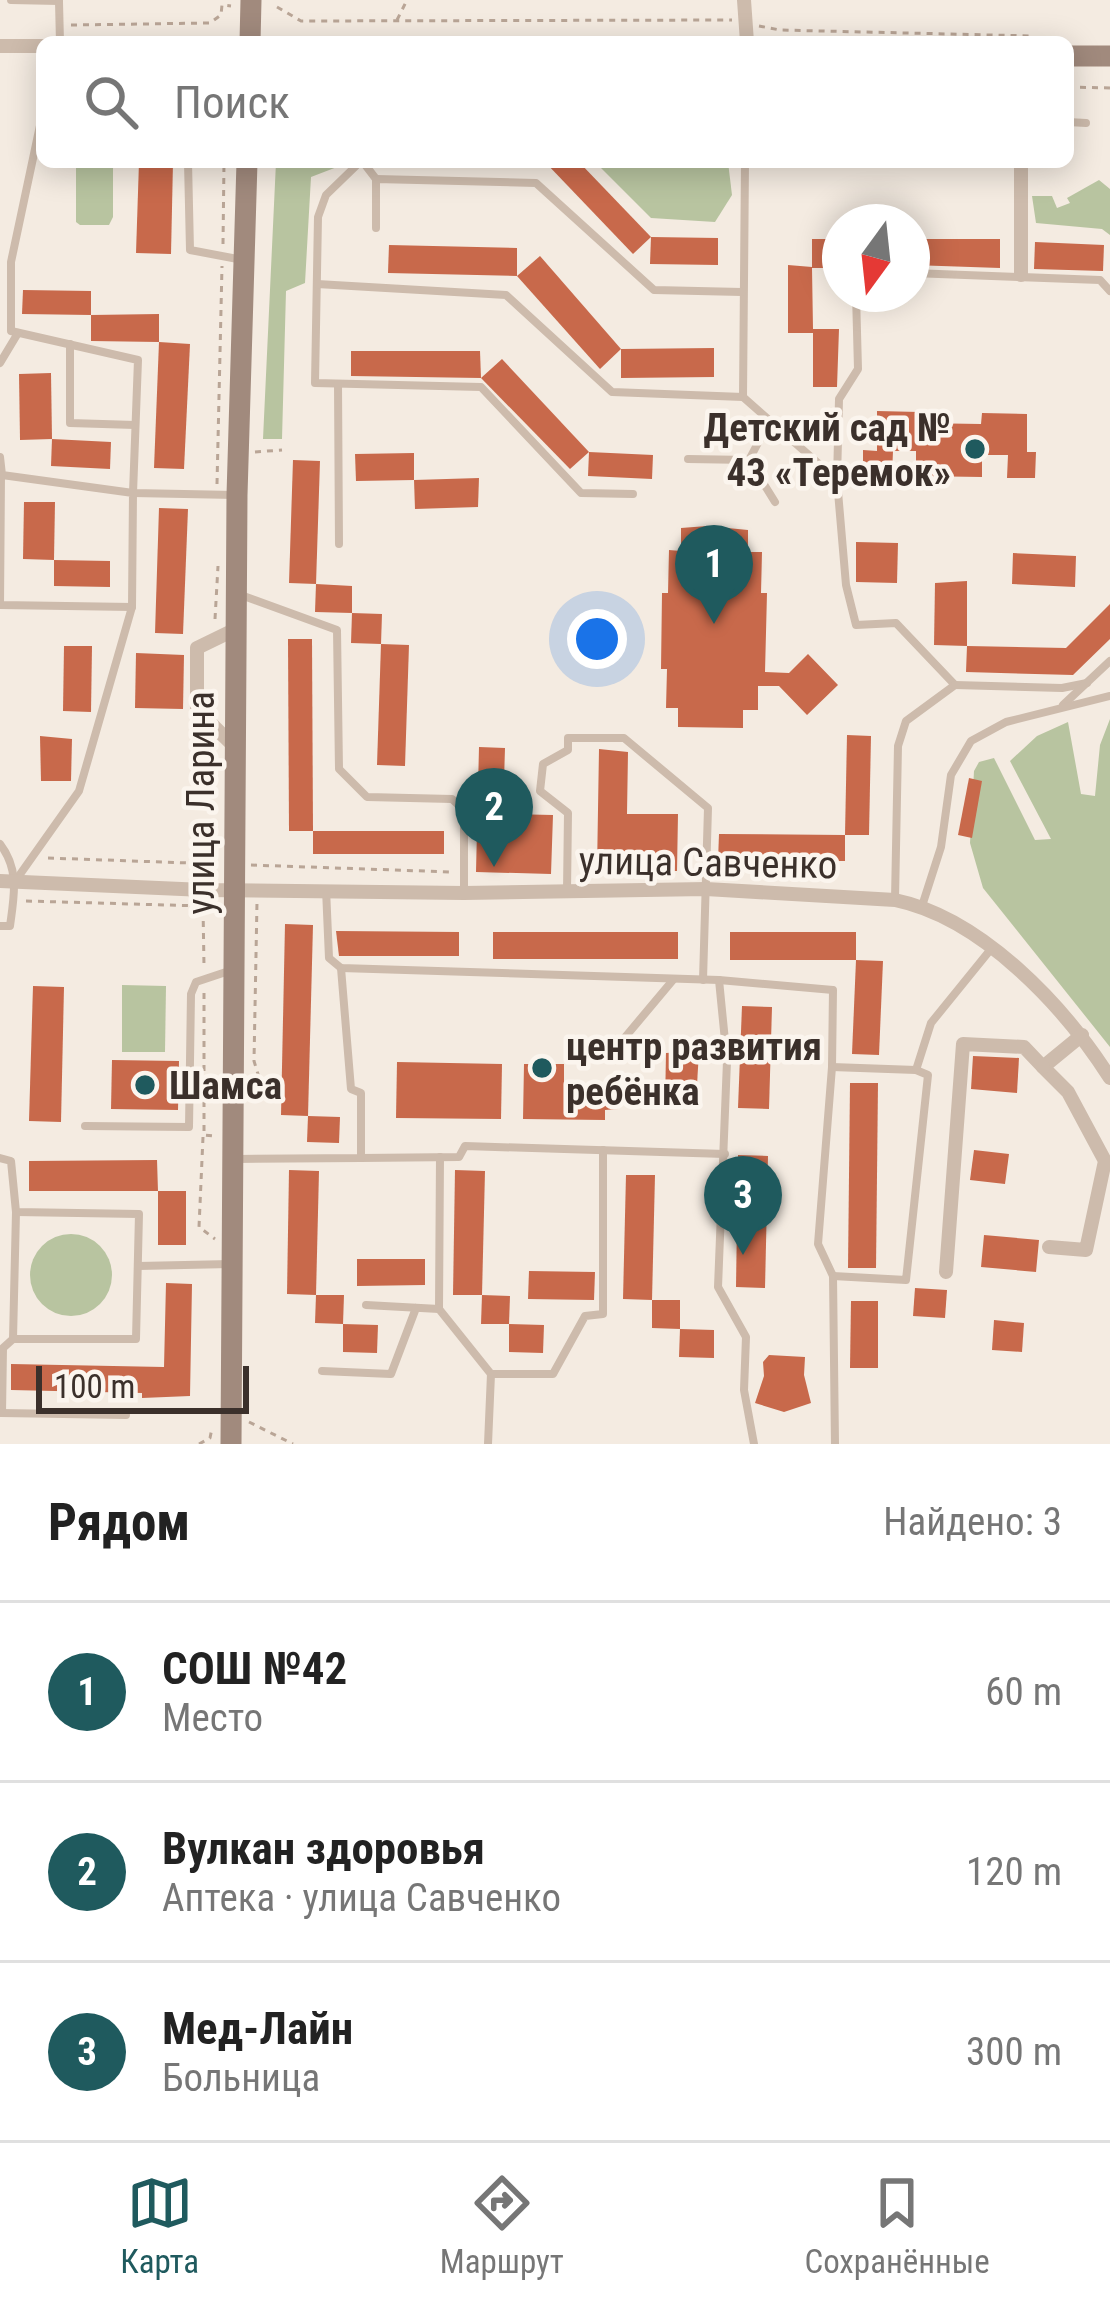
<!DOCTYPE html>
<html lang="ru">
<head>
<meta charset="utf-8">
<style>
	:root { --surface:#fff; --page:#f6f6f6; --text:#222; --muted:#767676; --line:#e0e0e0; --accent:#1f5a5e }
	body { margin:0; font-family:"Roboto Condensed",sans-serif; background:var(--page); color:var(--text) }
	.compass { position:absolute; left:822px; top:204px; width:108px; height:108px; border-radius:50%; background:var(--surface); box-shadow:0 6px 30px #0003; rotate:195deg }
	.scale { position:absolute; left:36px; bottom:30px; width:213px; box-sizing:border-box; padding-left:12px; border:6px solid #3b302b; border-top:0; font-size:33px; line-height:42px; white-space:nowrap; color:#3b302b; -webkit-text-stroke:9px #fbf5ee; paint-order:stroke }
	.you { position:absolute; left:597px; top:639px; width:42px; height:42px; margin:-30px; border:9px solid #fff; border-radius:50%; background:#1a73e8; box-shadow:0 0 0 18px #1a73e833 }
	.badge { display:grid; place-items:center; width:78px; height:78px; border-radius:50%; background:var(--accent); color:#fff; font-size:39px; font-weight:700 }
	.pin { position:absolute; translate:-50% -99px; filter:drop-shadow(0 3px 6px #0008) }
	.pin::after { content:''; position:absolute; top:63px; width:42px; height:36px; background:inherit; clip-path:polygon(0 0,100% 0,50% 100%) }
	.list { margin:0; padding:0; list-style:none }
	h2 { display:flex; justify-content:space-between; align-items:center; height:156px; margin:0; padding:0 48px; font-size:51px }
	h2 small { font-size:39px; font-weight:400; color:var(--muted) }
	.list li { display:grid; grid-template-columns:78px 1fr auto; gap:36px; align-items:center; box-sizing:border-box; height:180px; padding:0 48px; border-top:3px solid var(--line) }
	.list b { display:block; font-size:45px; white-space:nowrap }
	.list p { margin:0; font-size:39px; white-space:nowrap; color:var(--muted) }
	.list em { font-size:39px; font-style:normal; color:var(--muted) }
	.icon { flex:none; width:66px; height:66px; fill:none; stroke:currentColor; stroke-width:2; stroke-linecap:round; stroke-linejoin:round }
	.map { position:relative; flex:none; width:1110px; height:1444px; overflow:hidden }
	.search { position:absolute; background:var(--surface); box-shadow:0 6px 30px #0003; left:36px; right:36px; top:36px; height:132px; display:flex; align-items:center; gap:30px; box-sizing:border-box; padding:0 42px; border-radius:18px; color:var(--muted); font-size:45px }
	.sheet { height:696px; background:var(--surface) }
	nav { display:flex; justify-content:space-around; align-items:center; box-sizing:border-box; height:168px; border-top:3px solid var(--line); background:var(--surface); font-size:33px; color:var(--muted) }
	nav a { display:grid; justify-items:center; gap:6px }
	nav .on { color:var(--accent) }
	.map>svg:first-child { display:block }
	.green { fill:#b8c4a0 }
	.building { fill:#c8694b }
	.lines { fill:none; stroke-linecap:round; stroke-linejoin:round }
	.path { stroke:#b9a596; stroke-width:3; stroke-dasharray:6 6; stroke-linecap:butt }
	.service { stroke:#cdbbac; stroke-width:8 }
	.minor { stroke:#cdbbac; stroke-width:14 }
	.secondary { stroke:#a18a7d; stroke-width:21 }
	.poi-dot { fill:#1f5a5e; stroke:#fbf5ee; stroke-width:4.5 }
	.labels { text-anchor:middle; stroke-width:9; stroke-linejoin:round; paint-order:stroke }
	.poi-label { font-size:39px; font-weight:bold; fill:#3b302b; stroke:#fbf5ee; text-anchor:start }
	.street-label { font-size:39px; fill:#3b302b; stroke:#fbf5ee }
</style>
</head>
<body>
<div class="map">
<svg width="1110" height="1444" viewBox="0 0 1110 1444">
	<rect width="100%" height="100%" fill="#f4ebe1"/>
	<g class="green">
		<polygon points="76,162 113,162 113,217 109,225 80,225 76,222"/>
		<polygon points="276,162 350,162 311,177 305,283 286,291 282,439 263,439"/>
		<polygon points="595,162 728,162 732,195 715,222 651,218"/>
		<polygon points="1099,180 1110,189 1110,235 1102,229 1036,223 1032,196 1052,196 1057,208 1070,203 1067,198"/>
		<polygon points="1110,719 1110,1047 983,888 970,843 974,771 979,762 994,758 1035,840 1051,839 1010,761 1037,736 1068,722 1081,794 1095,796 1100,745"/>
		<polygon points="122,985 166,986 165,1052 122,1052"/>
		<circle cx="71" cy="1275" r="41"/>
	</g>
	<g class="building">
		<polygon points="139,162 173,162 171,254 136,253"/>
		<polygon points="545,162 579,162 651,237 633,254"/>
		<polygon points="651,237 718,238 718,265 650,264"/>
		<polygon points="812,239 840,239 840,268 812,268 813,329 839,329 837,387 813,387 813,333 788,333 788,265 812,267"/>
		<polygon points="912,239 1000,239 1000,268 912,265"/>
		<polygon points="1035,242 1104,245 1103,271 1034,269"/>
		<polygon points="389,245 517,248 517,276 388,273"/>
		<polygon points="540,256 621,349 600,369 517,276"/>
		<polygon points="23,290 91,291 91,315 22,314"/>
		<polygon points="159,314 159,342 91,341 91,315"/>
		<polygon points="159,342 190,344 184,469 154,468"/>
		<polygon points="714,348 714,377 621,378 621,349"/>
		<polygon points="351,351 480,351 481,378 351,376"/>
		<polygon points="502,359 589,452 570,469 481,378"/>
		<polygon points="51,373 52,439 20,440 19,374"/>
		<polygon points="877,411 919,412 919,423 981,424 982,413 1027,414 1027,452 1036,452 1035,478 1007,478 1008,455 982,455 982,477 916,476 916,451 893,451 892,475 863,475 863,450 877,451"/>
		<polygon points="52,439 111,442 110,469 51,466"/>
		<polygon points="589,452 653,455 652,479 588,476"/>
		<polygon points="414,453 414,480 356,481 355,454"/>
		<polygon points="293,460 320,461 316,584 289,583"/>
		<polygon points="479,478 478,507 415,509 414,480"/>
		<polygon points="24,502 55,502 54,560 23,559"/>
		<polygon points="159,508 188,509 183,634 155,633"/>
		<polygon points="707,526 748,530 748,552 762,552 761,593 767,593 765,672 789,673 808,654 838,685 807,715 779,686 758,686 758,710 743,710 743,728 678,727 678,708 666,708 667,669 661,669 662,593 668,593 669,550 681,551 681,528"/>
		<polygon points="856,542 898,543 897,583 856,582"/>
		<polygon points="1013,553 1076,556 1075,587 1012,584"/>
		<polygon points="54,560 110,561 110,587 54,586"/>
		<polygon points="967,581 967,646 934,645 935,583"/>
		<polygon points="316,584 352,586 352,613 315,612"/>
		<polygon points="1110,604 1110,639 1073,675 966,672 967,646 1066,648"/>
		<polygon points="352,613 382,614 381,644 351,643"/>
		<polygon points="288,639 312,639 313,831 289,831"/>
		<polygon points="381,644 409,645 405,766 377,765"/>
		<polygon points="64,646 92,646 91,712 63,711"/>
		<polygon points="136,653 184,655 183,709 135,708"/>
		<polygon points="847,735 871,736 869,835 845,835"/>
		<polygon points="40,736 72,739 71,781 41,781"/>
		<polygon points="479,747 505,748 503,814 553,815 551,874 476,872"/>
		<polygon points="599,749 628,752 627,814 678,814 677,871 597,870"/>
		<polygon points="969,778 982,781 972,838 958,835"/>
		<rect x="313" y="831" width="131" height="23"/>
		<polygon points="719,834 845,835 845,861 718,861"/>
		<polygon points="285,924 313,925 308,1116 281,1115"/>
		<polygon points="336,931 459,932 459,956 339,956"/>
		<rect x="493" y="932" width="185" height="27"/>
		<rect x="730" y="932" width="126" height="28"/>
		<polygon points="856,960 883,961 879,1055 852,1054"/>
		<polygon points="33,986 64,987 61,1122 29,1121"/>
		<polygon points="742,1006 772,1007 769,1109 738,1108"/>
		<polygon points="699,1051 696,1102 665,1105 666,1053"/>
		<polygon points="973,1056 1019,1058 1017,1093 971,1089"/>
		<polygon points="112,1060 179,1061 178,1110 111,1109"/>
		<polygon points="397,1062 502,1064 501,1119 396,1118"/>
		<polygon points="524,1064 564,1064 564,1092 619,1092 618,1109 605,1110 605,1120 523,1119"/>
		<polygon points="850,1083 878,1083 876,1268 848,1268"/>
		<polygon points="308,1116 340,1117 339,1143 307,1142"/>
		<polygon points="974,1150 1009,1154 1005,1184 970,1180"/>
		<polygon points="738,1155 768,1156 765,1288 736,1287"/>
		<polygon points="157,1160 158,1191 29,1191 29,1161"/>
		<polygon points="289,1170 319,1171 316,1295 287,1294"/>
		<polygon points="455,1170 485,1171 482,1295 453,1295"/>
		<polygon points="626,1175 655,1175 652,1300 623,1299"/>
		<rect x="158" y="1191" width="28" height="54"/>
		<polygon points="984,1235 1039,1240 1036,1272 981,1267"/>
		<polygon points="357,1259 425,1259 425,1285 357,1286"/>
		<polygon points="529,1271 595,1272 594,1300 528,1299"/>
		<polygon points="166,1283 192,1284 190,1396 142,1398 142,1393 11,1390 11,1364 164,1367"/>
		<polygon points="915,1288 947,1290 945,1318 913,1316"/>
		<polygon points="316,1295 344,1295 343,1324 315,1323"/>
		<polygon points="482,1295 510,1296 509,1324 481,1324"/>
		<polygon points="652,1300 680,1300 680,1329 652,1328"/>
		<polygon points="851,1301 878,1301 878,1368 850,1368"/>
		<polygon points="994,1320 1024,1323 1022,1352 992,1350"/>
		<polygon points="343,1324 378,1325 377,1353 343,1352"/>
		<polygon points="509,1324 544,1325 543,1353 509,1352"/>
		<polygon points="680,1329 714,1330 714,1358 679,1357"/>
		<polygon points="769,1355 805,1357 804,1375 811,1403 784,1412 755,1403 764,1376 763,1362"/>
	</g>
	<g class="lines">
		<g class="path">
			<polyline points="277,7 301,21 732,20"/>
			<polyline points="397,20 407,0"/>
			<polyline points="71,25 210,23 221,15 222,5 231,6"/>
			<polyline points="759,26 780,30 1033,36"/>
			<polyline points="1068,87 1110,88"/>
			<polyline points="223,244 224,162"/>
			<polyline points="255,452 282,450"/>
			<polyline points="217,484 222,266"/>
			<polyline points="215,619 218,566"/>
			<polyline points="48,858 218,864"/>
			<polyline points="251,865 452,872"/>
			<polyline points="26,901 203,906 204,966"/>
			<polyline points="204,993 204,1135 214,1136"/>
			<polyline points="253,1099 261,1084 254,1061 257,902"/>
			<polyline points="203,1137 199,1227 215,1239"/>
			<polyline points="249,1422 293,1444"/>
			<polyline points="199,1444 210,1438 212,1428"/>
		</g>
		<g class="service">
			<polyline points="11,0 59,1"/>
			<polyline points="59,2 60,42"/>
			<polyline points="42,46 42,116 11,262 11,331 138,360 133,493 235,495"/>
			<polyline points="1068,122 1086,123"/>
			<polyline points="188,162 190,250 243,260"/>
			<polyline points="360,162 326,195 318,217 315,383 481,387 581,493 633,494"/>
			<polyline points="363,162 376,179"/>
			<polyline points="745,162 743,397 836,479"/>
			<polyline points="376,228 376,179 536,183 654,290 742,292"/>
			<polyline points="912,273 1100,280 1110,291"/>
			<polyline points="317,284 506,295 612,392 743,397"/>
			<polyline points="856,294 858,369 839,399 837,480 846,585 856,625 896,623 955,685 906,721 898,746 895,899"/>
			<polyline points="70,344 70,423 135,425"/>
			<polyline points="0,363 18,333"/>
			<polyline points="338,384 339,544"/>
			<polyline points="0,457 2,475 133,493 132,607 79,791 16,880"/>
			<polyline points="688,459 749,460 769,422"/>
			<polyline points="749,460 775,502"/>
			<polyline points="1,475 0,605 132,607"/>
			<polyline points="238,594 337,630 339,769 367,797 452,799 464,810 464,893"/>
			<polyline points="955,685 1062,688 1087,683"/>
			<polyline points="1063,705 1110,661"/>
			<path d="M0,844C20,870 14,896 10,926H0"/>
			<polyline points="326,889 329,958 341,968 719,980 833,990 832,1067 818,1244 833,1276"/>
			<polyline points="567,891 568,813 540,791 543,764 568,750 568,738 624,738 708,808 703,980"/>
			<polyline points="922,906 941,847 951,775 971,741 1006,722 1110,696"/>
			<polyline points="719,980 727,1061 718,1287 746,1337 744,1390 754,1444"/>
			<polyline points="616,1048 673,980"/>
			<polyline points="832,1067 916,1070 928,1075 906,1280 833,1276 835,1444"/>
			<polyline points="916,1070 931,1023 991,949"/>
			<polyline points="85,1126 189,1127 191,994 196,982 229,971"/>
			<polyline points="440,1157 439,1309 491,1374"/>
			<polyline points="0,1158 11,1161 16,1212 139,1214 136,1339 13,1339 3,1348 2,1413"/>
			<polyline points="361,1158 459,1157 465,1146 725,1154"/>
			<polyline points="236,1159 361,1158 361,1093 351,1089 341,968"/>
			<polyline points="138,1266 231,1264"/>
			<polyline points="366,1305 439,1309"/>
			<polyline points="13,1339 16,1212"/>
			<polyline points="322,1371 391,1374 416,1308"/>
			<polyline points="1,1413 126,1415"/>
			<polyline points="488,1444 491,1374 553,1374 585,1316 603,1314 603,1150"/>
		</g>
		<g class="minor">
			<polyline points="744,0 747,42"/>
			<polyline points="0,46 42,46"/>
			<polyline points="1021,162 1021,275"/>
			<polyline points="236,748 197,710 197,648 236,629"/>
			<path d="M0,881L204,890L464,893L706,889L895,900C982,918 1064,1006 1110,1078"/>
			<polyline points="1049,1247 1086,1250 1105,1161 1068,1092 1043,1067 1082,1035"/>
			<polyline points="946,1272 963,1044 1024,1047 1043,1067"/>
		</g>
		<g class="secondary">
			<polyline points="250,42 251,0"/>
			<polyline points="1068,56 1110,56"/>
			<polyline points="231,1444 237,495 247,162"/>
		</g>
	</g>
	<g class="poi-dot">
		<circle cx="975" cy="449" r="12"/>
		<circle cx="542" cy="1068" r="12"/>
		<circle cx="145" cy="1085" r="12"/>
	</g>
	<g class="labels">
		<g class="poi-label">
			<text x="951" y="441" text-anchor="end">Детский сад №<tspan x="951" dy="45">43 «Теремок»</tspan></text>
			<text x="566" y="1060">центр развития<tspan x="566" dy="45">ребёнка</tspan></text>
			<text x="169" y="1099">Шамса</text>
		</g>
		<g class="street-label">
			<text transform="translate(200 803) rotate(-90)" y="14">улица Ларина</text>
			<text transform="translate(708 862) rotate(1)" y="14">улица Савченко</text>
		</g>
	</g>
</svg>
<svg class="compass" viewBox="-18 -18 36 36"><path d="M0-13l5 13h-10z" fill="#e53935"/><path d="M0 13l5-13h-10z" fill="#767676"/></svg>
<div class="scale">100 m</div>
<div class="you"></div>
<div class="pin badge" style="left:714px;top:624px">1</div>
<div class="pin badge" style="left:494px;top:867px">2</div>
<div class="pin badge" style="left:743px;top:1255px">3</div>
<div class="search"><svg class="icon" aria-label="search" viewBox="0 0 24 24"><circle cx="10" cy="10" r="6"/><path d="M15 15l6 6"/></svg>Поиск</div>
</div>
<section class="sheet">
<h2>Рядом<small>Найдено: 3</small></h2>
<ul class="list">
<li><span class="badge">1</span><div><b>СОШ №42</b><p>Место</p></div><em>60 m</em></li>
<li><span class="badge">2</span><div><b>Вулкан здоровья</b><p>Аптека · улица Савченко</p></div><em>120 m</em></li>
<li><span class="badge">3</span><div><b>Мед-Лайн</b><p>Больница</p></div><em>300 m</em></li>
</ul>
</section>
<nav>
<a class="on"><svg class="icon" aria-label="map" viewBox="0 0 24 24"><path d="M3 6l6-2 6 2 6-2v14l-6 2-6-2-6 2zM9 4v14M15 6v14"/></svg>Карта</a>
<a><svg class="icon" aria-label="directions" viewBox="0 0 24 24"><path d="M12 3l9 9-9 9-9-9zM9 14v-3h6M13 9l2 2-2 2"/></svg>Маршрут</a>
<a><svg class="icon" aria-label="saved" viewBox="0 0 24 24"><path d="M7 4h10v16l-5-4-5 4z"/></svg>Сохранённые</a>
</nav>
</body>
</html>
